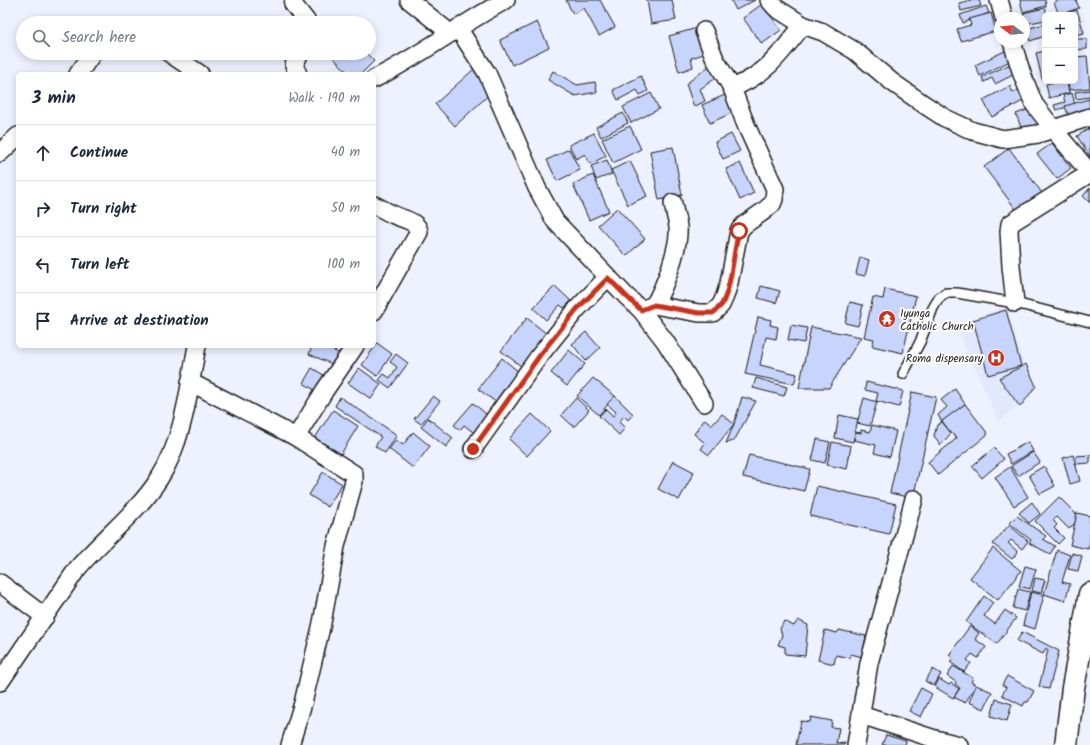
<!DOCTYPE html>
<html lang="en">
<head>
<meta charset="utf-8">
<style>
	:root { --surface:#fff; --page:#f2f2f3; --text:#1f2937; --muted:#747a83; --line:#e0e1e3 }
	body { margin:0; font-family:Kalam,sans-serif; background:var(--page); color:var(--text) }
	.controls { position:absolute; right:12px; top:12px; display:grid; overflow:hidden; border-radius:6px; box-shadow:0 2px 10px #0003 }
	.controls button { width:36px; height:36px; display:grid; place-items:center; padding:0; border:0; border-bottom:1px solid var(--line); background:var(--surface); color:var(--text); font:20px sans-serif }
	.compass { position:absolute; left:994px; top:12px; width:36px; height:36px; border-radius:50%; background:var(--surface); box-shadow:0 2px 10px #0003; rotate:286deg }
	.stop { position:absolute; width:12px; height:12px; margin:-9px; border:3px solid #c8321e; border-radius:50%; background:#fff }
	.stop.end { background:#c8321e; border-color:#fff; box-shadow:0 1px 4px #0008 }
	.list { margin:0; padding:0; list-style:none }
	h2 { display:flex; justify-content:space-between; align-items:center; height:52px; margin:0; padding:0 16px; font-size:17px }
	h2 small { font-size:13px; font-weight:400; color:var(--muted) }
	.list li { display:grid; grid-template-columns:26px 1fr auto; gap:12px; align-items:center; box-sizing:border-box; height:56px; padding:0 16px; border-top:1px solid var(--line) }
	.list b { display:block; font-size:15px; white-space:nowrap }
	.list em { font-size:13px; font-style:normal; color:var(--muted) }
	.icon { flex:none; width:22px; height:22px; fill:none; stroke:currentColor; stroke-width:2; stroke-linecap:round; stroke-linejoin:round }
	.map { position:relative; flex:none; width:1090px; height:745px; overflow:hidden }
	.search { position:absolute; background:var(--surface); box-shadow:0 2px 10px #0003; left:16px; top:16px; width:360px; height:44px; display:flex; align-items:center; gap:10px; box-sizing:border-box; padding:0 14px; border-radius:22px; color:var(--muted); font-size:15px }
	.panel { position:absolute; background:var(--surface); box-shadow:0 2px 10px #0003; left:16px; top:72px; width:360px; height:276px; border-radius:6px }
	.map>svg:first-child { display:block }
	.built { fill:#e2e9fd }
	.building { fill:#c7d4fb; stroke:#1c1c1c }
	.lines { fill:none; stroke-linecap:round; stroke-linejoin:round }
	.service-casing { stroke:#1c1c1c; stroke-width:12 }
	.minor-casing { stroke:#1c1c1c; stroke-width:20 }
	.tertiary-casing { stroke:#1c1c1c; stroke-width:25 }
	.service { stroke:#fff; stroke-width:9 }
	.minor { stroke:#fff; stroke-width:17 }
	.tertiary { stroke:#fff; stroke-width:22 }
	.route { stroke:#c8321e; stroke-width:5 }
	.labels { text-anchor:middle; stroke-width:4; stroke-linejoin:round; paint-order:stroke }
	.poi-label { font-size:11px; fill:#1c1c1c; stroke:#fff; text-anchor:start }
</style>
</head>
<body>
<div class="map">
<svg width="1090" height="745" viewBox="0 0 1090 745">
	<rect width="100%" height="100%" fill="#eef2fe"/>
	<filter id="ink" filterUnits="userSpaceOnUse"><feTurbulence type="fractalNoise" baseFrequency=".025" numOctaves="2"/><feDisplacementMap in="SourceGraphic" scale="8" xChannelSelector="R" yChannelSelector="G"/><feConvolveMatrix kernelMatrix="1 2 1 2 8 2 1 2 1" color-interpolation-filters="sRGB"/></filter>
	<g filter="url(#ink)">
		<polygon class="built" points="1007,307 1032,392 999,422 955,324"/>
		<g class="building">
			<polygon points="566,0 600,0 615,27 599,36 584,8 573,14"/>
			<polygon points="647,0 672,0 676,20 651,24"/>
			<polygon points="731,0 755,0 736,10"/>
			<polygon points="972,0 979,0 981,6 961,11 959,3"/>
			<polygon points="1020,0 1045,0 1046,6 1023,12"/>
			<polygon points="1060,0 1076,0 1079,8 1059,15 1054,2"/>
			<polygon points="762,4 781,30 762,44 743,18"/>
			<polygon points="986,6 989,13 963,23 960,15"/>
			<polygon points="1045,8 1047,15 1045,15 1045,20 1025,24 1023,13"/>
			<polygon points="1077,10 1084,33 1075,35 1075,15 1060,15"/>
			<polygon points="991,13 996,31 961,41 957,29 971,25 969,19"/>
			<polygon points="537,22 549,47 512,65 500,40"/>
			<polygon points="1045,24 1045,36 1030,41 1026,29"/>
			<polygon points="697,28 704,54 691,58 693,67 679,72 669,36"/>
			<polygon points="1075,39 1087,39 1087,49 1075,50"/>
			<polygon points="1007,50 1012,60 980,76 975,65"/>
			<polygon points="1045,51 1045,78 1042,79 1036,53"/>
			<polygon points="329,53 366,53 374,61 361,74 349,74"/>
			<polygon points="1087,56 1090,88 1069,90 1068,81 1075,81 1075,57"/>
			<polygon points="1013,63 1017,73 995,84 992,78 984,82 982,77"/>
			<polygon points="709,66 719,76 700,89 705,101 694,107 686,84"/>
			<polygon points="474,69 493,91 455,126 435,104"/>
			<polygon points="553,71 577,85 595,82 597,92 575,96 548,80"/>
			<polygon points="641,76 648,91 640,95 637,90 618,100 613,90"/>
			<polygon points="1059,81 1067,81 1069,93 1049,98 1046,84"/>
			<polygon points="1010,86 1013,93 1020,89 1025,100 992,117 983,100"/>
			<polygon points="1090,90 1090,97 1076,99 1075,92"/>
			<polygon points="651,93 659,109 631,123 623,107"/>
			<polygon points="1072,93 1075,105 1056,110 1054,105 1065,102 1063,95"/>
			<polygon points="727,94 734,112 710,123 702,105"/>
			<polygon points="1089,99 1090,114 1070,120 1065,106"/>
			<polygon points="1035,107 1041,123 1022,130 1016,114"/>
			<polygon points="623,113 628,123 601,137 596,127"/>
			<polygon points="630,126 641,149 613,163 602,139"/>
			<polygon points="1090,128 1090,157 1077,136"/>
			<polygon points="594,133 606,156 590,164 585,154 576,159 569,145"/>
			<polygon points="731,134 740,151 723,159 715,142"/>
			<polygon points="1052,143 1071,168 1057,179 1037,154"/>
			<polygon points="673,147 682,195 659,200 650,151"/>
			<polygon points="1009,148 1042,193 1018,212 984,167"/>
			<polygon points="569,149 580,170 557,181 547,160"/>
			<polygon points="607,160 612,174 596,180 591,166"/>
			<polygon points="630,161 647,196 628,205 611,170"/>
			<polygon points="740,163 754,193 740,200 726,169"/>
			<polygon points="593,175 609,211 589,220 573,184"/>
			<polygon points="1090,188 1090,203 1083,196"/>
			<polygon points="617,208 645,239 626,256 598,225"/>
			<polygon points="860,257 869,260 865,276 856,274"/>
			<polygon points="555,286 571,301 564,308 560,305 546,320 533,308"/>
			<polygon points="761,286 780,291 776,303 758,298"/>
			<polygon points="885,289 916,296 903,353 872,346 874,339 864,337 873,297 883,299"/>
			<polygon points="850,302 863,305 858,326 845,323"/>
			<polygon points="1006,310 1021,366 988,375 973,320"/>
			<polygon points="758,317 771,320 770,325 778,327 776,339 766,337 760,365 797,374 794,384 745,374"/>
			<polygon points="527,318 547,334 521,366 501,351"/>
			<polygon points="791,325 807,328 804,343 788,340"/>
			<polygon points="811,327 861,337 829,388 799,388"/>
			<polygon points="586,332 600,348 586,361 572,344"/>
			<polygon points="377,343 392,354 377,376 362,365"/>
			<polygon points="312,346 323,346 341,354 336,366 309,354"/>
			<polygon points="569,350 585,364 567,386 551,373"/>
			<polygon points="396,354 408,363 390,388 379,380 384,374 390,378 397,367 390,362"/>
			<polygon points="502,358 520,373 497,403 478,389"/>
			<polygon points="1026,364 1036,386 1020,407 999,378"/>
			<polygon points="312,368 327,377 318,392 303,383"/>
			<polygon points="359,368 381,384 371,399 348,383"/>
			<polygon points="593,378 615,396 599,415 577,396"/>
			<polygon points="756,378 787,387 784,396 753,388"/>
			<polygon points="866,382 903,391 899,407 876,401 878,393 865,390"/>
			<polygon points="955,389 965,404 942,422 938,415 947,407 941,400"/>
			<polygon points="912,392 936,397 914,494 908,493 907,497 890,493"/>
			<polygon points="433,396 440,401 421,424 414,419"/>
			<polygon points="615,396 633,414 628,420 624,416 619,422 625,428 619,435 599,416 606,409 613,416 616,412 607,404"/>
			<polygon points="340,397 397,435 385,453 375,446 381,437 335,406"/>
			<polygon points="742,397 756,401 734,441 726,443 734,424"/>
			<polygon points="576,398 589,410 574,427 561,415"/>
			<polygon points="864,398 877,402 870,426 857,423"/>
			<polygon points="473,403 492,419 478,436 464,425 460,430 454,425"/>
			<polygon points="965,404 988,434 938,475 928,462 957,438 951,433 942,421"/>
			<polygon points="333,410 358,426 341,454 315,438"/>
			<polygon points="532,414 550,431 527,456 509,439"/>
			<polygon points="722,414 734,424 709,455 701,449 705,443 694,434 705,419 712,425"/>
			<polygon points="839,415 858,419 853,442 835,438"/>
			<polygon points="428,418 453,438 446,447 421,427"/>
			<polygon points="942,422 951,433 941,445 934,436 937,425"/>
			<polygon points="872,425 896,431 890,457 874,453 876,445 854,440 855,432 861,433 861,430 870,432"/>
			<polygon points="413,432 430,446 413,468 389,449 396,440 403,445"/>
			<polygon points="817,439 830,442 825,463 812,460"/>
			<polygon points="832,442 851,446 847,469 827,465"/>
			<polygon points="1028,442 1033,451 1011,464 1006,454"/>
			<polygon points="994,448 1004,459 982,478 972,466"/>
			<polygon points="1033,452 1040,462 1018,476 1011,466"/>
			<polygon points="749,455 810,469 804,491 743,477"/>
			<polygon points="1073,455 1080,481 1070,484 1063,458"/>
			<polygon points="1090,455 1090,463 1076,464 1076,456"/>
			<polygon points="673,461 694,472 679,500 658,489"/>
			<polygon points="1044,466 1055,486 1040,494 1029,475"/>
			<polygon points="1010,467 1028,497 1014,506 995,477"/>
			<polygon points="323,472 342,484 328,507 309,495"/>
			<polygon points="817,486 896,504 889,534 810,516"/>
			<polygon points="1059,497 1077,515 1075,523 1069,529 1057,517 1053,520 1057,525 1054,528 1064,538 1058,544 1035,521"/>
			<polygon points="1032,502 1040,514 1029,523 1019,513"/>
			<polygon points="1077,513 1090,516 1090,542 1088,549 1070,545"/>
			<polygon points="1017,516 1046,536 1043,539 1055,546 1050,554 1029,543 1031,540 1009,523"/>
			<polygon points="1009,525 1028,541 1022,549 1011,540 1008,543 1018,552 1012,559 993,544"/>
			<polygon points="993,548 1021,571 998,600 970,578"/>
			<polygon points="1057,550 1070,555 1062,582 1070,584 1065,601 1044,594"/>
			<polygon points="1072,553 1082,556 1078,571 1068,569"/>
			<polygon points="1025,566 1036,569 1030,589 1019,586"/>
			<polygon points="1035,578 1045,580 1041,593 1032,591"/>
			<polygon points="1018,589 1030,592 1025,611 1013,608"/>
			<polygon points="1031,592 1044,595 1035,629 1023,625"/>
			<polygon points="984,596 993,603 984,616 995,624 1005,610 1016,618 997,644 966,622"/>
			<polygon points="798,620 808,625 805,656 785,654 785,647 778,645 782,635 780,629 784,621 794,626"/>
			<polygon points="970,626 979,633 975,639 986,647 978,658 972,654 967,660 971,663 964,672 950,662 953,658 949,655"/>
			<polygon points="825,630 837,633 839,630 866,636 862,657 851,654 850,658 836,655 834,664 818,660"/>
			<polygon points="1022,632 1059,651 1049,689 1039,687 1048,650 1046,648 1043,654 1017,641"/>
			<polygon points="953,666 973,678 971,682 976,685 965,703 954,697 960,688 955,684 956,682 947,676"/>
			<polygon points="933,669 941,674 934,686 925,681"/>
			<polygon points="1007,676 1034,691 1028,702 1025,702 1023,706 1002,695 1006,687 1002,685"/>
			<polygon points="939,679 949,685 951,683 959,689 953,698 935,687"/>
			<polygon points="976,685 992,692 984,709 969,702"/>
			<polygon points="921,688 932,694 921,717 909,711"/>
			<polygon points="996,699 1012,704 1007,721 991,716"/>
			<polygon points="811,717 832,721 831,727 839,728 836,743 845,742 844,745 796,745 801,721 810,722"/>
			<polygon points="886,735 906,741 905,745 882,745"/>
		</g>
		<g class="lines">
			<g class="service-casing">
				<polyline id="service" points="903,374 920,342 933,308 939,298 946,293 957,293 1015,303 1090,322"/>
			</g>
			<g class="minor-casing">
				<g id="minor">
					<polyline points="409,0 450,33"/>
					<polyline points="769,0 776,8 803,25 823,32 855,51 892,82 925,105 945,118 973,131 1003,139 1038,134 1090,117"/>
					<polyline points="999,0 1004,18"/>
					<polyline points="293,4 308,23"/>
					<polyline points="458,28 487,73 537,188 555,221 626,296 641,310 665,341 704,403"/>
					<polyline points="1012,42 1022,74 1034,104 1054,130 1090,173"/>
					<polyline points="169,53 200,74"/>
					<polyline points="78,74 93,53"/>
					<polyline points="298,74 294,65 300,53"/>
					<path d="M374,79C420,56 461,24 506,0"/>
					<path d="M732,88C767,74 780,54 803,25"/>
					<polyline points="0,153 18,136"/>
					<path d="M374,205C381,208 387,212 394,215C402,219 418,221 419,232L374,311"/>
					<polyline points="1015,303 1011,266 1009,231 1010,224 1019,218 1090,173"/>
					<path d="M654,305C664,289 680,246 678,227C677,219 674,211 673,203"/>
					<polyline points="641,310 654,305 699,313 713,313 721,305 725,296 729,283 739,231 744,225 764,211 772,204 774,199 775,189 746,125 732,88 715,59 704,31"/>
					<polyline points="190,382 296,437 354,474 354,481 336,546 322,623 303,703 290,745"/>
					<polyline points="296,437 325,390 355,346"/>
					<polyline points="473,449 540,355 577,309 608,277"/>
					<polyline points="0,583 45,617"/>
					<path d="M0,682L77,569C103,538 137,513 159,479C183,442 189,389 197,346"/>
					<polyline points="861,715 935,739 959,745"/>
					<polyline points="856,745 869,663 914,499"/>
				</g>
			</g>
			<g class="tertiary-casing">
				<polyline id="tertiary" points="1066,745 1073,688 1090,594"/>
			</g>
			<use href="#service" class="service"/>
			<use href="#minor" class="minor"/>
			<use href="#tertiary" class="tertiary"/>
		</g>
	</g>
	<g class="lines" filter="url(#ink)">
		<path class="route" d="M473,449L540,355L577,309L608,278L626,296L641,310L654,305L699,313H713C716,310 720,307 722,304C732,285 733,253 739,231"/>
	</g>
	<defs>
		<g id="temple-disc" transform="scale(0.9)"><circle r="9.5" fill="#c8321e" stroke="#fff"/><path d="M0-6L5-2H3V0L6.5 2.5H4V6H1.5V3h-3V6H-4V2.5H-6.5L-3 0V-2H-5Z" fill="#fff"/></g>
		<g id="hospital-disc" transform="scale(0.9)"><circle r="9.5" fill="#c8321e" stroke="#fff"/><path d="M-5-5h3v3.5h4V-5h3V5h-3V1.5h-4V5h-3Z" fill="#fff"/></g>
	</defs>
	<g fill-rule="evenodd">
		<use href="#temple-disc" x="887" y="319"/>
		<use href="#hospital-disc" x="996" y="358"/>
	</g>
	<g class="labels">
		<g class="poi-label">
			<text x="900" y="317">Iyunga<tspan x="900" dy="13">Catholic Church</tspan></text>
			<text x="983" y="362" text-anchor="end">Roma dispensary</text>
		</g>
	</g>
</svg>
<div class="controls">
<button>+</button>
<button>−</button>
</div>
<svg class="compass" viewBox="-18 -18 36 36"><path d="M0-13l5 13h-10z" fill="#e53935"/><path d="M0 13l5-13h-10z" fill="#747a83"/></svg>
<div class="stop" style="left:739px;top:231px"></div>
<div class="stop end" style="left:473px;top:449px"></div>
<div class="search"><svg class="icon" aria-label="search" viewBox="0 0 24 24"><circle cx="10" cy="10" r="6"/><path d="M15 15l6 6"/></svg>Search here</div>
<section class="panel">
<h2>3 min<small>Walk · 190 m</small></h2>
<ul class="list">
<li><svg class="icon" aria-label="ahead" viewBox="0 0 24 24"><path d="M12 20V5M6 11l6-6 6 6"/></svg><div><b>Continue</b></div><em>40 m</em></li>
<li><svg class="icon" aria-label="right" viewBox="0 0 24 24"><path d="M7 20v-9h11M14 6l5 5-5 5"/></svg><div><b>Turn right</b></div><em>50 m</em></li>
<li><svg class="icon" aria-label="left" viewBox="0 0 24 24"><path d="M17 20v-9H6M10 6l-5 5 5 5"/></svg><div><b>Turn left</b></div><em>100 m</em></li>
<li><svg class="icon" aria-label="arrive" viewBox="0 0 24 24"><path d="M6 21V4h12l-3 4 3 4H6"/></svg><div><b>Arrive at destination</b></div></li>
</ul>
</section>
</div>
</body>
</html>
